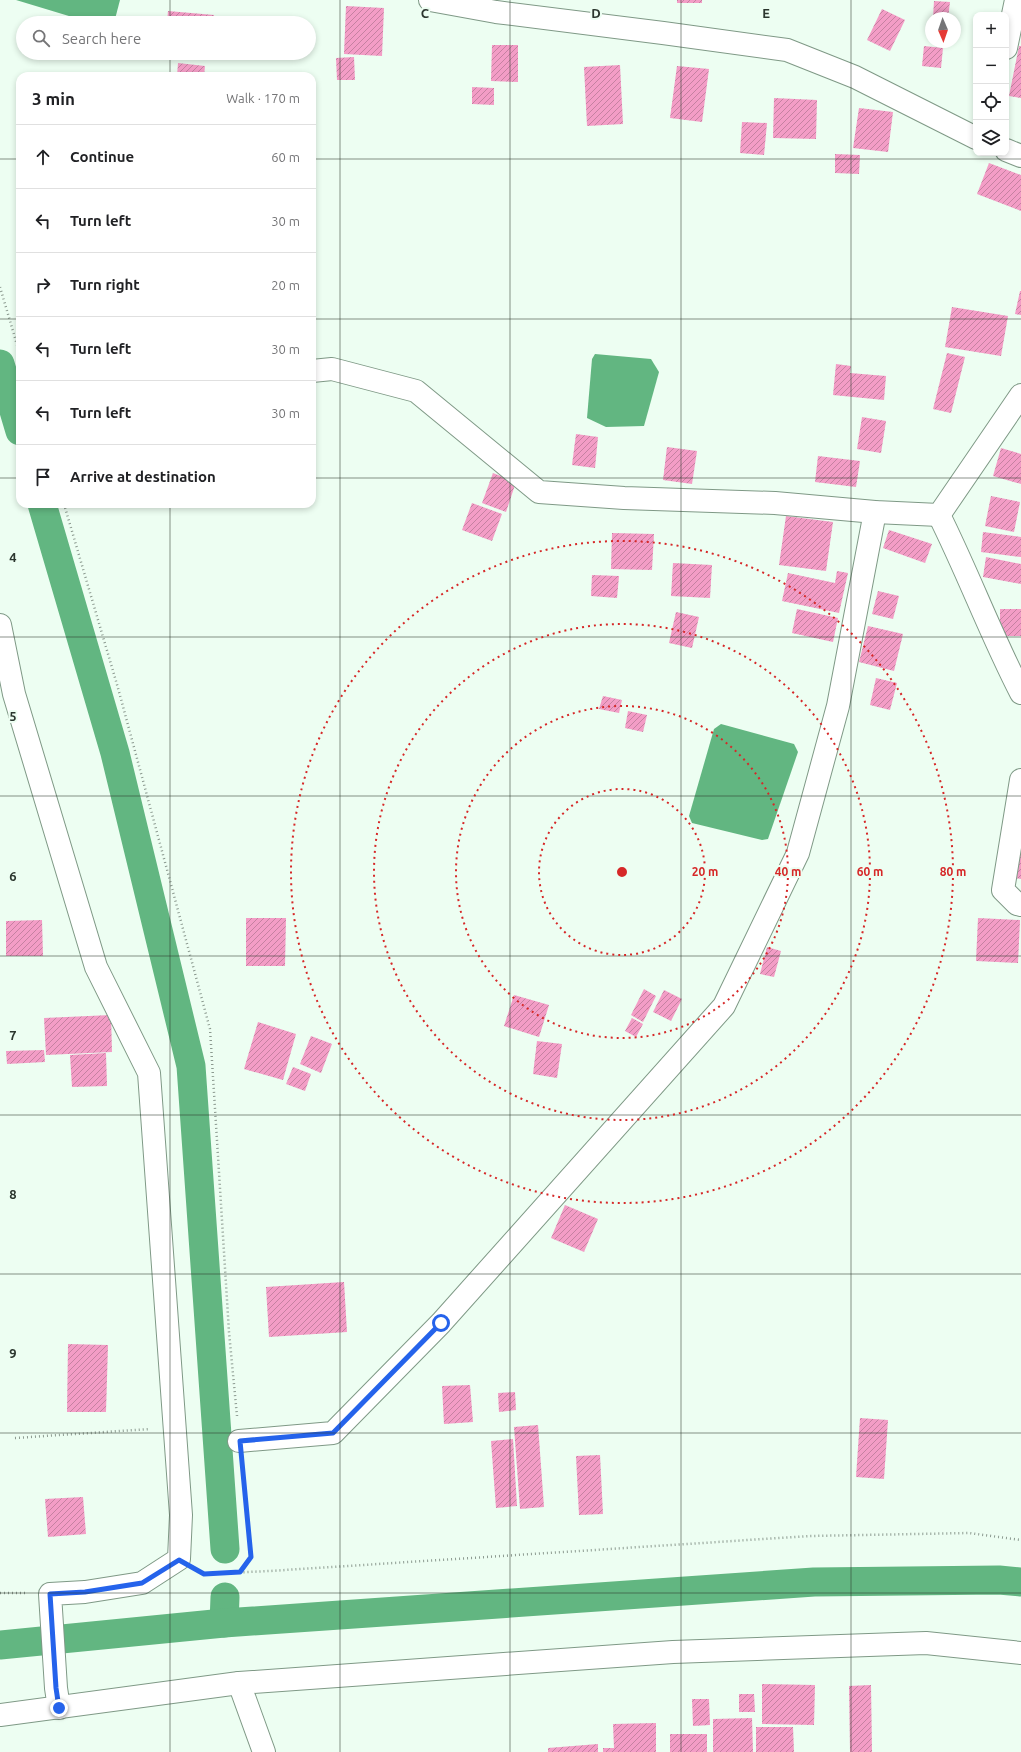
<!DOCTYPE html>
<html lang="en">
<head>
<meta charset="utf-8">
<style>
	:root { --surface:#fff; --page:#f2f2f2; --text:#202124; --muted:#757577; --line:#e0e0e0 }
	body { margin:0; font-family:Ubuntu,sans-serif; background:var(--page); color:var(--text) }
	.controls { position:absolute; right:12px; top:12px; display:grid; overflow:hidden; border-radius:8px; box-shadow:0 2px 6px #0003 }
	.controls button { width:36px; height:36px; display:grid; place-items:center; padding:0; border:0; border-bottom:1px solid var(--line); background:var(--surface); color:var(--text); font:20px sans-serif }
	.compass { position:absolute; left:925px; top:12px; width:36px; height:36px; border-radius:50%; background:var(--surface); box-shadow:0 2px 6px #0003; rotate:178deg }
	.stop { position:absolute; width:12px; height:12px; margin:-9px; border:3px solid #2563eb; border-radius:50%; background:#fff }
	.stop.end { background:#2563eb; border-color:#fff; box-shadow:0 1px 4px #0008 }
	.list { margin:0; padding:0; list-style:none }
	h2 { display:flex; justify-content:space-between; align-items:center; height:52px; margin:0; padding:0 16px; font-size:17px }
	h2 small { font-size:13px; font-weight:400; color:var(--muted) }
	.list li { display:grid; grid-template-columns:26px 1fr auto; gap:12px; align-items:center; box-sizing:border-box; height:64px; padding:0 16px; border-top:1px solid var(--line) }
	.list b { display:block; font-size:15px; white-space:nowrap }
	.list em { font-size:13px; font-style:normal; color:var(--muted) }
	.icon { flex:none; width:22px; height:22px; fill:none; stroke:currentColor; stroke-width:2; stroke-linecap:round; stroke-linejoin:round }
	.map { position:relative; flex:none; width:1021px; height:1752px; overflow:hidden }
	.search { position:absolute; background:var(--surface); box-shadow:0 2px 6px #0003; left:16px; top:16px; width:300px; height:44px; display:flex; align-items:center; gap:10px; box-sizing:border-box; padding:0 14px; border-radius:22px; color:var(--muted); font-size:15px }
	.panel { position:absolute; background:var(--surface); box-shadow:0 2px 6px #0003; left:16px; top:72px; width:300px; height:436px; border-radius:12px }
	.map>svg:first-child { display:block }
	.water { fill:#62b681 }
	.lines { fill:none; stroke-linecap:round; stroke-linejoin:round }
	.canal { stroke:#62b681; stroke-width:29 }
	.building { fill:url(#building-hatch) }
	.street-casing { stroke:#7f9986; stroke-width:24 }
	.path { stroke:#8c9a90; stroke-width:2.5; stroke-dasharray:1 3; stroke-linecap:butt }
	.street { stroke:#fff; stroke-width:22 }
	.route { stroke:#2563eb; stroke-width:5 }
	.grid { fill:none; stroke:#2b362e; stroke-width:1; stroke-opacity:0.55 }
	.ring { fill:none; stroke:#d62828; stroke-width:2; stroke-dasharray:2 4 }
	.grid-label { font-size:13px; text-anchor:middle; font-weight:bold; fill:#2b362e; stroke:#edfef2; stroke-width:4; stroke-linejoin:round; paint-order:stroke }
	.centre { fill:#d62828; stroke:#edfef2; stroke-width:2 }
	.ring-label { font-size:12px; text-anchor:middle; font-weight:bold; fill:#d62828; stroke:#edfef2; stroke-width:4; stroke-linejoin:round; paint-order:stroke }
</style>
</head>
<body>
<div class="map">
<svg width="1021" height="1752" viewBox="0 0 1021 1752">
	<defs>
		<pattern id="building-hatch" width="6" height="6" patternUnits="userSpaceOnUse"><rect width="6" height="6" fill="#f39dc6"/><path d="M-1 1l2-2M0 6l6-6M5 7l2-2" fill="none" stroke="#c581a1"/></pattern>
	</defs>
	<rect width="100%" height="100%" fill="#edfef2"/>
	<g class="water">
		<polygon points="16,0 120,0 114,23 92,23"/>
		<polygon points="595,354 651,359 659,372 644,426 606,427 587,418 592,359"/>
		<polygon points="721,724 794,744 798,752 768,839 762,840 692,823 689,816 714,729"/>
	</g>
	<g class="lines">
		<g class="canal">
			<polyline points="0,364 20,431"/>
			<polyline points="42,504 115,753 191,1066 225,1549"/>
			<polyline points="224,1623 225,1597"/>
			<polyline points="0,1645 224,1623 814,1582 999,1580 1021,1582"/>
		</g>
	</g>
	<g class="building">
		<rect x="677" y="0" width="25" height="3"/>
		<polygon points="934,1 950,2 948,18 933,18"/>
		<polygon points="346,6 384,8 382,56 344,54"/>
		<polygon points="882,9 905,20 890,51 867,40"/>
		<polygon points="168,11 214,15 214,23 167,23"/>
		<polygon points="492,45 518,45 518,82 491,81"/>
		<polygon points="924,46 943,48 941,68 922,66"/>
		<polygon points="1019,46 1021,46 1021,98 1009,96"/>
		<polygon points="187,53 212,53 211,56"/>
		<polygon points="354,57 355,80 337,80 336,58"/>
		<polygon points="178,63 205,66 204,76 177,76"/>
		<polygon points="620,65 623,124 587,126 584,67"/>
		<polygon points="677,66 709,69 702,122 670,118"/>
		<polygon points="472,87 494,88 494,105 472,104"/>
		<polygon points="774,98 817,100 816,139 773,138"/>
		<polygon points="859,108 893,112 888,152 853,148"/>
		<polygon points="742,122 767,123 764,155 740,153"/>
		<polygon points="835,154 860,155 859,174 835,173"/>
		<polygon points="989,163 1021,175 1021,211 977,194"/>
		<polygon points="1020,291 1021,291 1021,315 1015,314"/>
		<polygon points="952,307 1008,316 1001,356 945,347"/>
		<polygon points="947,353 965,357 951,413 933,409"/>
		<polygon points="836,364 851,366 850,373 886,376 884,400 833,395"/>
		<polygon points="862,417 886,421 881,453 857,449"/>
		<polygon points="576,434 598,437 595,468 572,465"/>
		<polygon points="667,447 697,451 692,484 663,480"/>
		<polygon points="1001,448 1021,454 1021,484 993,476"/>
		<polygon points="818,456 860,461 856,487 815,482"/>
		<polygon points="493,473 516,482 506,512 482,503"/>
		<polygon points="991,496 1020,502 1014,532 985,526"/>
		<polygon points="472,503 502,514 492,541 462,530"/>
		<polygon points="786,516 833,522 826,571 779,565"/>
		<polygon points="889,530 932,544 925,563 883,548"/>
		<polygon points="983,532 1021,537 1021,557 981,552"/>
		<polygon points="612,533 654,534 652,570 611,569"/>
		<polygon points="986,557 1021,564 1021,584 983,577"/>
		<polygon points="673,563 712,565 710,598 671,596"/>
		<polygon points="837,571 848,573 839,613 782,601 788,573 835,583"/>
		<polygon points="592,575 619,576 617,598 591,596"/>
		<polygon points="878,591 899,596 893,619 872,614"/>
		<polygon points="797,609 838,618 833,642 792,633"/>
		<rect x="1000" y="609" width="21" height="27"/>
		<polygon points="676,612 699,617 692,648 669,643"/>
		<polygon points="868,626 903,634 894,671 859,662"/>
		<polygon points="876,678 897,683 890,710 870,705"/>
		<polygon points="603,696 622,700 619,713 599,709"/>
		<polygon points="628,711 647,715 643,732 625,728"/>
		<polygon points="1020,852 1021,852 1021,879 1015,878"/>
		<polygon points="246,918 286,918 285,966 246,966"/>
		<polygon points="978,918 1020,920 1018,963 976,961"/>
		<polygon points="42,920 43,956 6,956 6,921"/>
		<polygon points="767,947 781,951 774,977 760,974"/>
		<polygon points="644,989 656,996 643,1022 631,1015"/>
		<polygon points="664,990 682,999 671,1021 653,1012"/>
		<polygon points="514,995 549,1005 539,1037 504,1026"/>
		<polygon points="111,1015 112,1052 46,1055 44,1018"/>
		<polygon points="632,1018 643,1024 636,1037 625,1031"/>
		<polygon points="258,1022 296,1034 283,1080 244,1069"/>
		<polygon points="311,1036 332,1044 321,1073 300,1064"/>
		<polygon points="537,1041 562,1044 557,1078 533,1074"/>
		<polygon points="44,1050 45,1062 7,1064 6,1051"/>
		<polygon points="106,1053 107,1086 72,1087 70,1055"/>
		<polygon points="293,1067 311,1074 305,1091 286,1084"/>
		<polygon points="565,1205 598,1219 584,1252 551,1238"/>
		<polygon points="344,1282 347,1332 269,1337 266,1287"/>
		<polygon points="68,1344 108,1345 106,1412 67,1412"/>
		<polygon points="470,1385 473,1422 444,1424 442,1386"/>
		<polygon points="515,1392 516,1410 499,1412 498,1393"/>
		<polygon points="860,1418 888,1420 884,1479 856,1477"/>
		<polygon points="538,1425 544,1507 520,1509 514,1427"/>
		<polygon points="513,1439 517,1506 496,1508 491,1441"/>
		<polygon points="600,1455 603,1514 579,1515 576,1456"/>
		<polygon points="83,1497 86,1534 48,1537 45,1499"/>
		<polygon points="762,1684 815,1685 814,1725 762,1724"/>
		<polygon points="871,1685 872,1752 850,1752 849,1686"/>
		<polygon points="739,1694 754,1694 755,1712 739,1712"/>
		<polygon points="692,1699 709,1699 710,1725 693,1726"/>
		<polygon points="752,1718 753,1752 713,1752 713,1719"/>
		<polygon points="656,1723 656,1752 603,1752 603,1748 614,1748 613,1724"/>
		<polygon points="756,1727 793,1727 794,1752 756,1752"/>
		<rect x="670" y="1734" width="37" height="18"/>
		<polygon points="598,1744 598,1752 548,1752 548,1748"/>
	</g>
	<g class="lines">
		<g class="street-casing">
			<g id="street">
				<polyline points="430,0 496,12 663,33 787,50 855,77 976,138"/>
				<polyline points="1006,48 1016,0"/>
				<polyline points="1006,150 1021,156"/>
				<polyline points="312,371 332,369 416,391 539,492 624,498 775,503 875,512 939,515 1021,395"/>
				<path d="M939,515C968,573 991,635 1021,693"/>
				<polyline points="0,625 14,694 96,967 149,1073 181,1515 179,1559 142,1583 85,1592 50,1594 56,1688 59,1708"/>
				<polyline points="1021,780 1003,890 1017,904 1021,905"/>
				<polyline points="239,1441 333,1433 441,1323 724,1006 798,853 838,706 875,512"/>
				<polyline points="239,1683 264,1752"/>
				<polyline points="0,1715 239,1683 673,1652 926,1643 1021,1653"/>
			</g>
		</g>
		<g class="path">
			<polyline points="0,287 20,355"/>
			<polyline points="64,504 118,688 210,1029 229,1332 237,1416"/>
			<polyline points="15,1438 150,1429"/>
			<polyline points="200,1572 204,1574 270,1571 810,1536 969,1533 1021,1540"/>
			<polyline points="240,1572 251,1557 242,1467"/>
			<polyline points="0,1593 25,1593"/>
		</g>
		<use href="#street" class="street"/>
	</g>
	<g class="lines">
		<polyline class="route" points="59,1708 56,1688 50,1594 85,1592 142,1583 179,1560 204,1574 240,1572 251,1557 240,1441 333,1433 441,1323"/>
	</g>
	<path class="grid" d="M170,0V23M340,0V1752M510,0V1752M681,0V1752M851,0V1752M170,53V76M0,159H20M312,159H1021M0,319H20M312,319H1021M0,478H20M312,478H1021M170,504V1752M0,637H1021M0,796H1021M0,956H1021M0,1115H1021M0,1274H1021M0,1433H1021M0,1593H1021"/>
	<g class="ring">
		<circle cx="622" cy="872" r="83"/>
		<circle cx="622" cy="872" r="166"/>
		<circle cx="622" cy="872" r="248"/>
		<circle cx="622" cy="872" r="331"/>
	</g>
	<g class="grid-label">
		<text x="425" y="18">C</text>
		<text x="596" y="18">D</text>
		<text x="766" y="18">E</text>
		<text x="13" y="562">4</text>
		<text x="13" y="721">5</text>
		<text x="13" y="881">6</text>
		<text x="13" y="1040">7</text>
		<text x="13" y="1199">8</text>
		<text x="13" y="1358">9</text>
	</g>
	<circle cx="622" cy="872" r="6" class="centre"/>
	<g class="ring-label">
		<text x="705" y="876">20 m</text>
		<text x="788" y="876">40 m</text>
		<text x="870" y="876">60 m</text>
		<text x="953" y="876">80 m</text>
	</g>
</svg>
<div class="controls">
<button>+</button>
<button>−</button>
<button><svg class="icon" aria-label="locate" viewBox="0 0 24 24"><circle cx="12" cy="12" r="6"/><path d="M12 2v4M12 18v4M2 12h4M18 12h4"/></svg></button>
<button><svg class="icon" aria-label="layers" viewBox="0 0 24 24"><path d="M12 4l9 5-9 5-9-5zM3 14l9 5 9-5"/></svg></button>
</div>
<svg class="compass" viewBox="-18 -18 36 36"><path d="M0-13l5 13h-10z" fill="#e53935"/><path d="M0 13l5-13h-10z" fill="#757577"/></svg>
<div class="stop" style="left:441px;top:1323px"></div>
<div class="stop end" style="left:59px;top:1708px"></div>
<div class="search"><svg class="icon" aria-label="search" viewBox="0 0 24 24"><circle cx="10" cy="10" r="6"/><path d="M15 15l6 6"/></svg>Search here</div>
<section class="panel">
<h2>3 min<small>Walk · 170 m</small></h2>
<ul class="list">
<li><svg class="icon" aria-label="ahead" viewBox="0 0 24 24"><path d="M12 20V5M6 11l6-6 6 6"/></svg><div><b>Continue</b></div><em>60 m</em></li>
<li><svg class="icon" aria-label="left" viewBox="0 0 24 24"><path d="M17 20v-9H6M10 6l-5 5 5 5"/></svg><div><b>Turn left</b></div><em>30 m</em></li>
<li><svg class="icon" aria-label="right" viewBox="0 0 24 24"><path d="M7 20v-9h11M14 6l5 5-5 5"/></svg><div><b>Turn right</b></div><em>20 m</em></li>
<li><svg class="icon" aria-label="left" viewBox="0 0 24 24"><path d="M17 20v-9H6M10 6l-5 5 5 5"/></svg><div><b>Turn left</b></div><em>30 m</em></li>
<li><svg class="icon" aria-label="left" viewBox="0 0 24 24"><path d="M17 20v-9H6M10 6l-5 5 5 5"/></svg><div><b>Turn left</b></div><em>30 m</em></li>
<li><svg class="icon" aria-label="arrive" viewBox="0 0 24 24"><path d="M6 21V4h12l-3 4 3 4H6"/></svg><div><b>Arrive at destination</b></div></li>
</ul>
</section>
</div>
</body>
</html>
